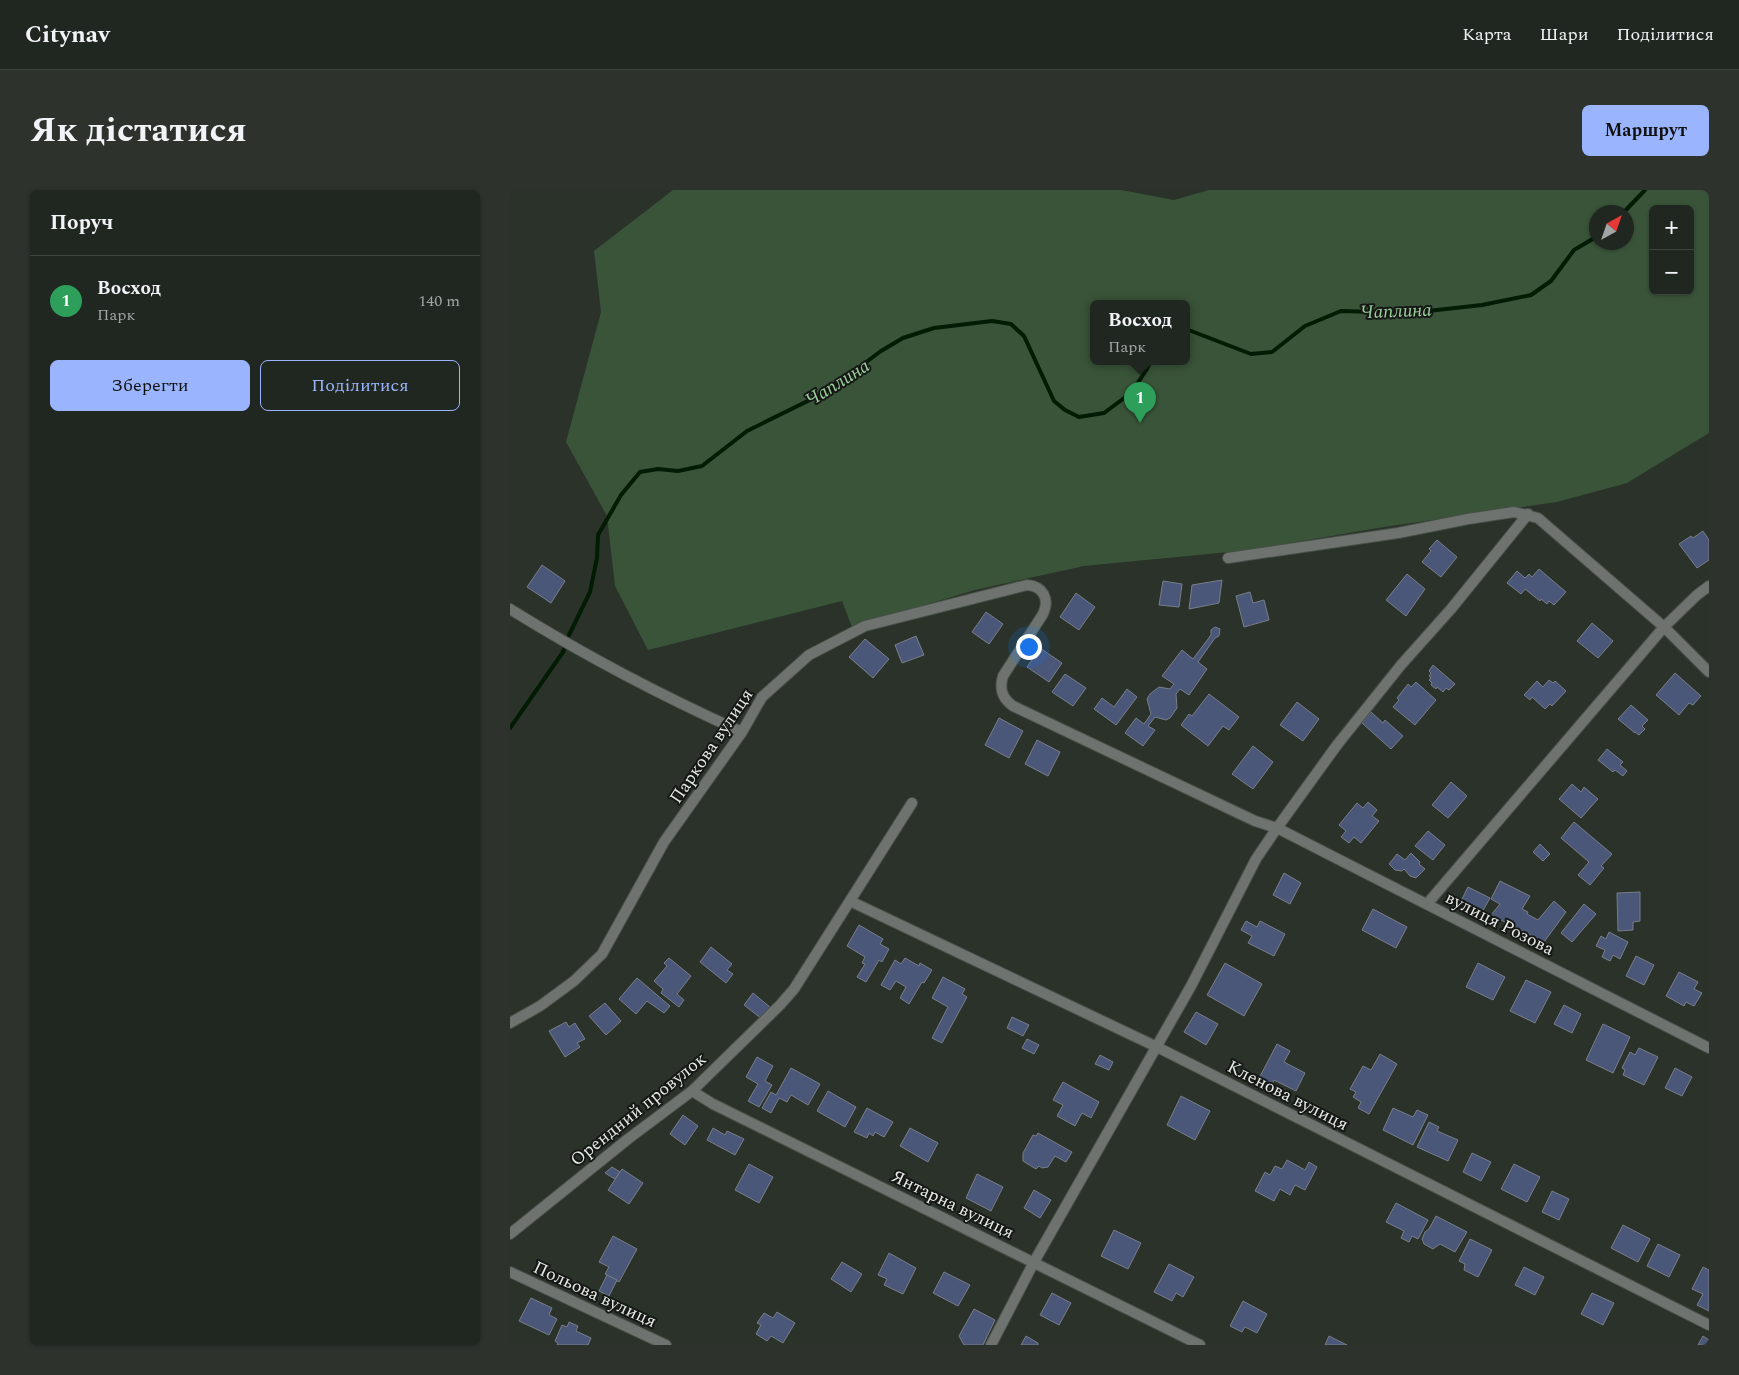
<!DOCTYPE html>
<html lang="uk">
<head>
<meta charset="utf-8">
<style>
	:root { --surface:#202620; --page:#2d322d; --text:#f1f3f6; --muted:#a2a5a5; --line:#3d433e; --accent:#9ab5fd }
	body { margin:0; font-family:Spectral,serif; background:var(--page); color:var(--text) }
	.controls { position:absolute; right:15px; top:15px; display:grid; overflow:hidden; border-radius:8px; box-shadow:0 1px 4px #0004 }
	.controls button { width:45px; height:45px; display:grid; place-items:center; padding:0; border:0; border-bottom:1px solid var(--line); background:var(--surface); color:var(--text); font:25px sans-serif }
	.compass { position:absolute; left:1079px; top:15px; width:45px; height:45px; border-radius:50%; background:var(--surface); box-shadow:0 1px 4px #0004; rotate:40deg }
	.you { position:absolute; left:518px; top:456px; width:18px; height:18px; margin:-12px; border:4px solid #fff; border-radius:50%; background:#1a73e8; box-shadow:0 0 0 8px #1a73e833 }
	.badge { display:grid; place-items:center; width:32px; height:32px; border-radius:50%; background:var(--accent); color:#fff; font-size:16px; font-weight:700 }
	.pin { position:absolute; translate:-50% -41px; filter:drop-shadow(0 1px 2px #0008) }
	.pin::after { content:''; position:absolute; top:26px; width:18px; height:15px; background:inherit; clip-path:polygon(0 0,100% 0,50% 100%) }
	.popup { position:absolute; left:580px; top:110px; width:100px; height:65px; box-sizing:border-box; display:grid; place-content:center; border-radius:8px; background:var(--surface); filter:drop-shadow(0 1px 4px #0005); font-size:16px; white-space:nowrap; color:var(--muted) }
	.popup b { font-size:19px; color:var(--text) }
	.popup::after { content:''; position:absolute; left:50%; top:100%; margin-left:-10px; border:10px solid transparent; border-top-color:var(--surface) }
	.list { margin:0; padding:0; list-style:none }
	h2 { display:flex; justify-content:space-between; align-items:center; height:65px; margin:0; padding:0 20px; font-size:21px }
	h2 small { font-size:16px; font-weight:400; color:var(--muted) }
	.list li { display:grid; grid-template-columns:32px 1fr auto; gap:15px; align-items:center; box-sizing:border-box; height:90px; padding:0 20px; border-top:1px solid var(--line) }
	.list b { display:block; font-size:19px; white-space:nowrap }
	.list p { margin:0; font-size:16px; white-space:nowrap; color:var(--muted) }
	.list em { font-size:16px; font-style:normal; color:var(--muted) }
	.actions { display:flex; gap:10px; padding:15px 20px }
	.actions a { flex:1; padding:11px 0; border:1px solid var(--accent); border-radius:8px; text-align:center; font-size:18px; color:var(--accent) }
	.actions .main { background:var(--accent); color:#111 }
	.map { position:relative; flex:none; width:1199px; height:1155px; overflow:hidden; border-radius:8px }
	header { display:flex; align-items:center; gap:30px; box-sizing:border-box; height:70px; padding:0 25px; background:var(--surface); border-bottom:1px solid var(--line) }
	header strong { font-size:24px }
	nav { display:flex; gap:28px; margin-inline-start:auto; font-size:18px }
	.intro { display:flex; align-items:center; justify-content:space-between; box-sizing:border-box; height:120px; padding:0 30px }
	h1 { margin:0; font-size:35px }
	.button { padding:12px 22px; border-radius:8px; background:var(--accent); color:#111; font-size:18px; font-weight:700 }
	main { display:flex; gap:30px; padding:0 30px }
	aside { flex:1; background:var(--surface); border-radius:8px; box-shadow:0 1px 4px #0004 }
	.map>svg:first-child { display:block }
	.green { fill:#395439; fill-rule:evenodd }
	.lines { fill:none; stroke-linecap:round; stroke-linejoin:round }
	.stream { stroke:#021c04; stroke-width:4 }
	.building { fill:#4a5779; stroke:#797e89 }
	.minor-casing { stroke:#485048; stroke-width:12 }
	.minor { stroke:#6f736f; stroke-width:10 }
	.labels { text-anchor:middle; stroke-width:4; stroke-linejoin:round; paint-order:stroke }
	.street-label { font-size:18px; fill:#e6ebe6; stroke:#151815 }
	.water-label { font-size:19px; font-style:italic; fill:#9dcf9d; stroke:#151815 }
</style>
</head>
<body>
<header>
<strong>Citynav</strong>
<nav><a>Карта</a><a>Шари</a><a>Поділитися</a></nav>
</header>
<div class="intro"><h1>Як дістатися</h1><a class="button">Маршрут</a></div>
<main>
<aside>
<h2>Поруч<small></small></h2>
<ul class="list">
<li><span class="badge" style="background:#2e9e5b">1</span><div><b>Восход</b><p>Парк</p></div><em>140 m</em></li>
</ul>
<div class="actions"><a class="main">Зберегти</a><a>Поділитися</a></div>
</aside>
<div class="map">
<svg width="1199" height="1155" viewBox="0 0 1199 1155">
	<rect width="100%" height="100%" fill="#2a322a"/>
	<path class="green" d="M163,0H611L664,10L699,0H1199V243L1117,293L1047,312L874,337L740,360L574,376L465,400L342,437L332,411L138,460L105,396L97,326L56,252L91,122L84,61ZM1143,19H1180V101H1143ZM1086,22H1116V52H1086ZM584,114H676V172H584Z"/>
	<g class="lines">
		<g class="stream">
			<polyline points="1114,22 1135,0"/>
			<polyline points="676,139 741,164 762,162 795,136 831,121 900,123 972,115 1021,105 1041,91 1064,60 1086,47"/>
			<polyline points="59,445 80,402 87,368 88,345 111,305 130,282 148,279 168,281 192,276 237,241 316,202 371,161 393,148 424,138 482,131 501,134 514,146 544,211 555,220 569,227 594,223 621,203 637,179 640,172"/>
			<polyline points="0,538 53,462 56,454"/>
		</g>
	</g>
	<g class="building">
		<polygon points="1193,341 1199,350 1199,370 1187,378 1169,354 1181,346 1183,348"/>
		<polygon points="927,350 947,367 931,387 912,372 921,361 919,359"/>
		<polygon points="32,375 55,391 41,413 17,397"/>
		<polygon points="1029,379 1056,402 1044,415 1039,411 1037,414 1031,409 1030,411 1015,399 1011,404 997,393 1007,381 1015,388 1019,384 1022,387"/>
		<polygon points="897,384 915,399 896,426 876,410"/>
		<polygon points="712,390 709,413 679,419 682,395"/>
		<polygon points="653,391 672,394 669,417 649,415"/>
		<polygon points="740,402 743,413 754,410 759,430 734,437 726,406"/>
		<polygon points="566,403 585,417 569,440 550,427"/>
		<polygon points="476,422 493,434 479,454 462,442"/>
		<polygon points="1082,433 1103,451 1088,468 1067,451"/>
		<polygon points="705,437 710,439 709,446 705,448 688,472 697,479 679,505 670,499 666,504 667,518 660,528 656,530 645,527 638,536 645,540 633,556 615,543 626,528 634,534 641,524 637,509 640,504 649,497 660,499 664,494 652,486 672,460 683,469 701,445 701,440"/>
		<polygon points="406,446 414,465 392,473 385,455"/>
		<polygon points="355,449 379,469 363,488 339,467"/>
		<polygon points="530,458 552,473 539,492 517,477"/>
		<polygon points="923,475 945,494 939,500 936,498 933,502 927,497 926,499 921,495 922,493 919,490 921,488 919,486 921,483 919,481"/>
		<polygon points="1165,483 1191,506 1183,515 1179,513 1169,525 1146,505"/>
		<polygon points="555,484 576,498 563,516 542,502"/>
		<polygon points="1039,490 1043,493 1045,491 1056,501 1042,516 1040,514 1035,519 1022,507 1020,510 1014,505 1027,491 1033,497"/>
		<polygon points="906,492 926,510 905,535 883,517 889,510 887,508 898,494 901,497"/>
		<polygon points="617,499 627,507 606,535 584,519 592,508 604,517"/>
		<polygon points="699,504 729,527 719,540 713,536 698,556 671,535 679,524 682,526"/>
		<polygon points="787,512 809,529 793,551 770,535"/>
		<polygon points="1121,515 1138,530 1132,536 1135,539 1129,545 1125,542 1125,543 1108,529"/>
		<polygon points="861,522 873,533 875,530 893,546 881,559 852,533"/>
		<polygon points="489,528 513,541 499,568 475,555"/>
		<polygon points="527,550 550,562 538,586 515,574"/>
		<polygon points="743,556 763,572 743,599 722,584"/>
		<polygon points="1097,559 1113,572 1110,575 1117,581 1113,586 1105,580 1103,582 1088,570"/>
		<polygon points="941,592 957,606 938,628 922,615"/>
		<polygon points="1062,594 1071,602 1074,597 1088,609 1071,628 1049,609"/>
		<polygon points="858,612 867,620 862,626 869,631 851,653 844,647 839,653 831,647 836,641 829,635 847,613 853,618"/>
		<polygon points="1064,632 1102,664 1091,676 1094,678 1080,695 1068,685 1079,672 1051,648"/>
		<polygon points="918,641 935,655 923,670 905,656"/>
		<polygon points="1030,654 1040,664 1033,671 1023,662"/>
		<polygon points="901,663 910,672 909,674 915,679 906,688 900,686 894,679 892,681 885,680 879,674 887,664 895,670"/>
		<polygon points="774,683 791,693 780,714 763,705"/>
		<polygon points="990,691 1020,706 1012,719 1018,722 1017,724 1028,730 1044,711 1056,722 1034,752 981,725 990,714 981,709"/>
		<polygon points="958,697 980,708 971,724 950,713"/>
		<polygon points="1130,702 1130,731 1123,732 1123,740 1108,741 1107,703"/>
		<polygon points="1074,714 1086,724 1062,752 1051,743"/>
		<polygon points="863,719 897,737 886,758 852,740"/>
		<polygon points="736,731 747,737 750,731 775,744 764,766 738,753 742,746 731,740"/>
		<polygon points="349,735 373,749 370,754 379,759 372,772 369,770 356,792 347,787 355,774 352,773 355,767 337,756"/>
		<polygon points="1099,742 1118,752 1110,769 1103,765 1100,771 1092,767 1095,760 1086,756 1091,746 1096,749"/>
		<polygon points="201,757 222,774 217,780 223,784 216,793 190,772"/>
		<polygon points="1126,766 1144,775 1134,795 1116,786"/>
		<polygon points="159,768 181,786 167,804 174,810 169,817 151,803 153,799 144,791 157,776 154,773"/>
		<polygon points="395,768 409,776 410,773 422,780 414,793 412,792 399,814 390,808 396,797 386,791 380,800 371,795 385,770 391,774"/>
		<polygon points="715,773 752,794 734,826 697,805"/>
		<polygon points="968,773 995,787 983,810 956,797"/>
		<polygon points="1169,782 1188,792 1184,799 1192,803 1184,816 1176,812 1174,816 1156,806"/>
		<polygon points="433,787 455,799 452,804 457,807 432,853 422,848 438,817 422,808"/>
		<polygon points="127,788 160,816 154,823 137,811 126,824 109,809"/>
		<polygon points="1016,790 1041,802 1025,833 1000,821"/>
		<polygon points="243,803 261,818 252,829 234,815"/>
		<polygon points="95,813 111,831 96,845 79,826"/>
		<polygon points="1054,815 1071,824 1062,843 1044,834"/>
		<polygon points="686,822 708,834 696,855 674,842"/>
		<polygon points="502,827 519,835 513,846 497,838"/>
		<polygon points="56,832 59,837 65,833 75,849 67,853 70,857 55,867 39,841"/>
		<polygon points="1093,834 1120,847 1103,883 1076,870"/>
		<polygon points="517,849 529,855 524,864 512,858"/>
		<polygon points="767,854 780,861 774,872 795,883 786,901 764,890 760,899 747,892"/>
		<polygon points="1129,858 1148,867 1134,895 1113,885 1115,880 1112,878 1120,862 1125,865"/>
		<polygon points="870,864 887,874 859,924 848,918 851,912 843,907 846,902 840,899 853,876 861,880"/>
		<polygon points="590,865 603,872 599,880 585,874"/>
		<polygon points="247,867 263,876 255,891 262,895 249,917 238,911 248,894 236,887"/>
		<polygon points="281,878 310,894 298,915 281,905 277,912 269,908 261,923 252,918 261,902 266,905"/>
		<polygon points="1165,878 1182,887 1172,906 1155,898"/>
		<polygon points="553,892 589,912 581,928 572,923 565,936 547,926 553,915 543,910"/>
		<polygon points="318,901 346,917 335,937 307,921"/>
		<polygon points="671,906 700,921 685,950 657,935"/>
		<polygon points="357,918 383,932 374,947 365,942 363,946 359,943 357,948 344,942"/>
		<polygon points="883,918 903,927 907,920 918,925 903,955 873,940"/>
		<polygon points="173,925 188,936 175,955 160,944"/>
		<polygon points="919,932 929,937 927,941 948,950 938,971 907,957"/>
		<polygon points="203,938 215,945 217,941 234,949 225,965 197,950"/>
		<polygon points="400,938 428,953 418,972 390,956"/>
		<polygon points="528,943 562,962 556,972 545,966 538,977 532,978 529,976 526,979 513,971 513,963 523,945 526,946"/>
		<polygon points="962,963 981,972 971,991 953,982"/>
		<polygon points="777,970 795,980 799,972 807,977 795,1000 785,995 780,1005 770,999 764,1011 745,1001 755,982 760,985 765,976 772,979"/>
		<polygon points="239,974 263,987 249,1013 225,1000"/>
		<polygon points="1004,974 1030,987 1017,1012 991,999"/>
		<polygon points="102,977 110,982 105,989 95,983"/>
		<polygon points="112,979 133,993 119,1014 98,1000"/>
		<polygon points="467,984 493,997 481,1021 456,1008"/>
		<polygon points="524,1000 541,1010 530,1028 514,1018"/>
		<polygon points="1042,1001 1059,1009 1049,1030 1032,1022"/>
		<polygon points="886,1013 918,1030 908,1049 902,1046 899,1052 891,1048 894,1041 876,1032"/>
		<polygon points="926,1026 957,1042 945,1062 930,1054 923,1059 914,1054 912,1049 915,1042 919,1039"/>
		<polygon points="1113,1035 1140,1049 1128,1072 1101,1058"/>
		<polygon points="604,1040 631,1053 618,1079 591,1066"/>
		<polygon points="103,1046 127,1059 109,1092 95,1084 99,1077 89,1072"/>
		<polygon points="960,1049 982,1060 968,1087 954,1080 955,1074 949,1071"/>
		<polygon points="1148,1054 1170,1065 1159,1087 1137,1076"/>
		<polygon points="379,1063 406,1078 393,1104 374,1095 377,1089 368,1085"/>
		<polygon points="332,1072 352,1084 341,1102 321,1089"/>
		<polygon points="659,1074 684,1087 673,1107 666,1103 662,1111 644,1102"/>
		<polygon points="1014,1077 1034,1087 1025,1105 1005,1095"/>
		<polygon points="1193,1077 1199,1080 1199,1121 1187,1115 1193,1104 1182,1099"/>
		<polygon points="434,1082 460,1095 448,1116 423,1103"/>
		<polygon points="97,1085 107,1090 99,1106 89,1101"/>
		<polygon points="542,1103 561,1113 549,1135 530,1125"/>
		<polygon points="1082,1103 1104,1113 1093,1135 1071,1124"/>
		<polygon points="21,1108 42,1118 39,1125 47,1129 39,1145 9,1131"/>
		<polygon points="733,1111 757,1124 747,1143 735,1137 732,1142 720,1136"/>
		<polygon points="464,1119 485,1130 473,1155 454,1155 449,1146"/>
		<polygon points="267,1122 285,1133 273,1153 261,1146 257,1151 246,1144 251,1135 247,1133 254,1123 263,1128"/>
		<polygon points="59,1132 68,1136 66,1141 81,1148 78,1155 47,1155 48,1153 45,1151 52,1135 57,1137"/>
		<polygon points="516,1146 528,1153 528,1155 511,1155"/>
		<polygon points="819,1146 837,1155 815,1155"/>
		<polygon points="1193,1146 1199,1150 1199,1155 1188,1155"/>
	</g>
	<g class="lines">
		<g class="minor-casing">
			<g id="minor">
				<polyline points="718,368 888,343 958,329 1004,322 1028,328 1154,437 1199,482"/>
				<path d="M0,419C74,465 152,506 232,542"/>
				<polyline points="340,711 647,857 1199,1135"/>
				<polyline points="917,714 1154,437 1187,405 1199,396"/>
				<path d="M0,833L30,816L64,791L92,764L154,652L232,542L252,507L299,465L355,436L517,395C533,396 540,409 533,424L493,486C489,499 492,508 503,516L745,631L767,638L1199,858"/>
				<polyline points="182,901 203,914 690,1155"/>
				<polyline points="0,1044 118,949 182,901 270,815 284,799 402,613"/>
				<polyline points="0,1082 156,1155"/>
				<polyline points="481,1155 524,1072 681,796 746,669 767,638 827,555 891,475 941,419 1018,324"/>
			</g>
		</g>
		<use href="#minor" class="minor"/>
	</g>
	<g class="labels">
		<g class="street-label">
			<text transform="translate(201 556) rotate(-56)" y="6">Паркова вулиця</text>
			<text transform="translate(990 733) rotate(27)" y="6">вулиця Розова</text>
			<text transform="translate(778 905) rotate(27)" y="6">Кленова вулиця</text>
			<text transform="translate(128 919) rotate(-39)" y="6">Орендний провулок</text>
			<text transform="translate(443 1014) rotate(26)" y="6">Янтарна вулиця</text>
			<text transform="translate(85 1104) rotate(25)" y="6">Польова вулиця</text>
		</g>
		<g class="water-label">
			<text transform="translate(886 120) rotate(-2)" y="7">Чаплина</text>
			<text transform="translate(327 192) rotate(-32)" y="7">Чаплина</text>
		</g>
	</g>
</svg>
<div class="controls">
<button>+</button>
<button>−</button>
</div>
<svg class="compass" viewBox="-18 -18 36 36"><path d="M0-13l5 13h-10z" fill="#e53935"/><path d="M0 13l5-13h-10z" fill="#a2a5a5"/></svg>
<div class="you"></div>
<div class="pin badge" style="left:630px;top:233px;background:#2e9e5b">1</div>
<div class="popup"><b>Восход</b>Парк</div>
</div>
</main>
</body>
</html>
